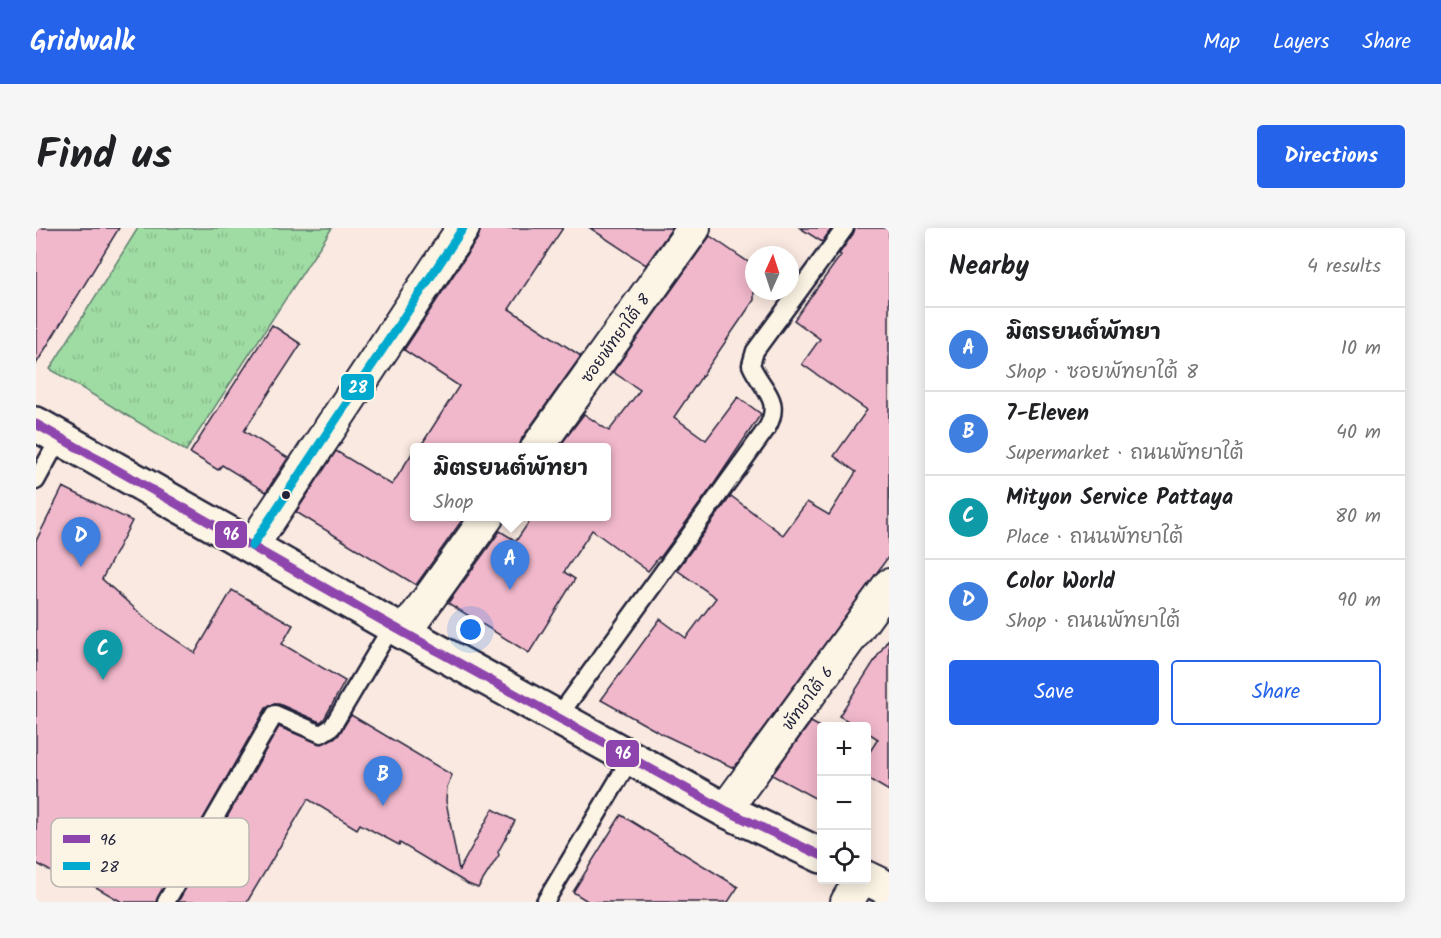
<!DOCTYPE html>
<html lang="en">
<head>
<meta charset="utf-8">
<style>
	:root { --surface:#fff; --page:#f6f6f6; --text:#202124; --muted:#757577; --line:#e0e0e0; --accent:#2563eb }
	body { margin:0; font-family:Kalam,"Playpen Sans Thai",sans-serif; background:var(--page); color:var(--text) }
	.controls { position:absolute; right:18px; bottom:18px; display:grid; overflow:hidden; border-radius:6px; box-shadow:0 3px 15px #0003 }
	.controls button { width:54px; height:54px; display:grid; place-items:center; padding:0; border:0; border-bottom:2px solid var(--line); background:var(--surface); color:var(--text); font:30px sans-serif }
	.compass { position:absolute; left:709px; top:18px; width:54px; height:54px; border-radius:50%; background:var(--surface); box-shadow:0 3px 15px #0003; rotate:3deg }
	.you { position:absolute; left:435px; top:402px; width:21px; height:21px; margin:-15px; border:4px solid #fff; border-radius:50%; background:#1a73e8; box-shadow:0 0 0 9px #1a73e833 }
	.badge { display:grid; place-items:center; width:39px; height:39px; border-radius:50%; background:var(--accent); color:#fff; font-size:20px; font-weight:700 }
	.pin { position:absolute; translate:-50% -50px; filter:drop-shadow(0 2px 3px #0008) }
	.pin::after { content:''; position:absolute; top:32px; width:21px; height:18px; background:inherit; clip-path:polygon(0 0,100% 0,50% 100%) }
	.popup { position:absolute; left:374px; top:215px; width:201px; height:78px; box-sizing:border-box; display:grid; place-content:center; border-radius:6px; background:var(--surface); filter:drop-shadow(0 2px 4px #0005); font-size:20px; white-space:nowrap; color:var(--muted) }
	.popup b { font-size:22px; color:var(--text) }
	.popup::after { content:''; position:absolute; left:50%; top:100%; margin-left:-12px; border:12px solid transparent; border-top-color:var(--surface) }
	.list { margin:0; padding:0; list-style:none }
	h2 { display:flex; justify-content:space-between; align-items:center; height:78px; margin:0; padding:0 24px; font-size:26px }
	h2 small { font-size:20px; font-weight:400; color:var(--muted) }
	.list li { display:grid; grid-template-columns:39px 1fr auto; gap:18px; align-items:center; box-sizing:border-box; height:84px; padding:0 24px; border-top:2px solid var(--line) }
	.list b { display:block; font-size:22px; white-space:nowrap }
	.list p { margin:0; font-size:20px; white-space:nowrap; color:var(--muted) }
	.list em { font-size:20px; font-style:normal; color:var(--muted) }
	.actions { display:flex; gap:12px; padding:18px 24px }
	.actions a { flex:1; padding:14px 0; border:2px solid var(--accent); border-radius:6px; text-align:center; font-size:21px; color:var(--accent) }
	.actions .main { background:var(--accent); color:#fff }
	.icon { flex:none; width:33px; height:33px; fill:none; stroke:currentColor; stroke-width:2; stroke-linecap:round; stroke-linejoin:round }
	.map { position:relative; flex:none; width:853px; height:674px; overflow:hidden; border-radius:6px }
	header { display:flex; align-items:center; gap:36px; box-sizing:border-box; height:84px; padding:0 30px; background:var(--accent); color:#fff }
	header strong { font-size:28px }
	nav { display:flex; gap:33px; margin-inline-start:auto; font-size:21px }
	.intro { display:flex; align-items:center; justify-content:space-between; box-sizing:border-box; height:144px; padding:0 36px }
	h1 { margin:0; font-size:42px }
	.button { padding:15px 27px; border-radius:6px; background:var(--accent); color:#fff; font-size:21px; font-weight:700 }
	main { display:flex; gap:36px; padding:0 36px }
	aside { flex:1; background:var(--surface); border-radius:6px; box-shadow:0 3px 15px #0003 }
	.map>svg:first-child { display:block }
	.grass { fill:url(#grass-tufts); stroke:#607f6f; stroke-width:1.5 }
	.building { fill:#f1b8cb; stroke:#22223b; stroke-width:1.5 }
	.lines { fill:none; stroke-linecap:round; stroke-linejoin:round }
	.service-casing { stroke:#22223b; stroke-width:21 }
	.minor-casing { stroke:#22223b; stroke-width:36 }
	.secondary-casing { stroke:#22223b; stroke-width:38 }
	.service { stroke:#fcf5e5; stroke-width:16 }
	.minor { stroke:#fcf5e5; stroke-width:32 }
	.secondary { stroke:#fcf5e5; stroke-width:33 }
	.bus-1-casing { stroke:#fcf5e5; stroke-width:14 }
	.bus-2-casing { stroke:#fcf5e5; stroke-width:14 }
	.bus-1 { stroke:#8e44ad; stroke-width:9 }
	.bus-2 { stroke:#00a9ce; stroke-width:9 }
	.bus-dot { fill:#22223b; stroke:#fcf5e5; stroke-width:2 }
	.labels { text-anchor:middle; stroke-width:4.5; stroke-linejoin:round; paint-order:stroke }
	.street-label { font-size:16px; fill:#22223b; stroke:#fcf5e5 }
	.key { fill:#fcf5e5; stroke:#bbb6b2; stroke-width:1.5 }
	.key-label { font-size:16px; fill:#22223b }
	.line-badge { stroke:#fcf5e5; stroke-width:2 }
	.badge-label { font-size:16px; text-anchor:middle; font-weight:bold; fill:#fff }
</style>
</head>
<body>
<header>
<strong>Gridwalk</strong>
<nav><a>Map</a><a>Layers</a><a>Share</a></nav>
</header>
<div class="intro"><h1>Find us</h1><a class="button">Directions</a></div>
<main>
<div class="map">
<svg width="853" height="674" viewBox="0 0 853 674">
	<defs>
		<pattern id="grass-tufts" width="24" height="20" patternUnits="userSpaceOnUse" patternTransform="scale(1.5)"><rect width="24" height="20" fill="#9fdca3"/><path d="M3 7l-1-3M5 7V3M7 7l1-3M15 17l-1-3M17 17v-4M19 17l1-3" fill="none" stroke="#89bc8d"/></pattern>
	</defs>
	<rect width="100%" height="100%" fill="#fae9e0"/>
	<filter id="ink" filterUnits="userSpaceOnUse"><feTurbulence type="fractalNoise" baseFrequency=".0167" numOctaves="2"/><feDisplacementMap in="SourceGraphic" scale="12" xChannelSelector="R" yChannelSelector="G"/><feConvolveMatrix kernelMatrix="1 2 1 2 8 2 1 2 1" color-interpolation-filters="sRGB"/></filter>
	<g filter="url(#ink)">
		<polygon class="grass" points="102,0 296,0 150,223 14,141"/>
		<g class="building">
			<polygon points="0,0 83,0 0,136"/>
			<polygon points="445,0 527,0 473,81 545,128 486,210 483,219 384,219 423,158 368,122 442,10"/>
			<polygon points="554,0 636,0 610,37"/>
			<polygon points="764,0 796,0 786,14"/>
			<polygon points="819,0 853,0 853,328 698,540 626,506 565,472 624,391 650,410 680,370 641,342 695,268 747,307 771,274 793,287 820,244 798,228 831,182 766,136 784,111 758,92 805,27 803,26 817,6"/>
			<polygon points="674,8 718,38 718,72 638,189 670,212 702,169 725,186 678,256 624,330 623,329 612,343 556,302 528,344 539,351 493,425 412,375 464,303 480,313 497,288 570,288 570,219 523,219 548,186 573,203 604,162 577,144"/>
			<polygon points="236,97 265,116 208,203 252,230 230,264 186,237 182,242 154,225"/>
			<polygon points="378,222 378,288 429,288 380,357 260,284 300,223 356,257"/>
			<polygon points="27,259 96,293 66,351 115,395 159,425 196,362 257,397 246,416 309,453 288,491 284,494 243,476 238,476 230,480 120,674 86,674 37,646 33,654 0,635 0,313"/>
			<polygon points="853,410 853,563 831,550 831,528 842,511 831,504 831,498 821,498 803,488"/>
			<polygon points="315,487 416,547 411,559 410,573 423,642 457,581 479,593 462,624 463,627 442,660 432,656 364,615 363,617 324,596 321,601 272,571 211,674 142,674 243,499 286,516 302,508"/>
			<polygon points="775,494 786,500 786,574 736,547"/>
			<polygon points="585,587 702,659 692,674 553,674 537,664"/>
		</g>
		<g class="lines">
			<g class="service-casing">
				<g id="service">
					<polyline points="0,253 24,209"/>
					<path d="M522,489L731,200C747,171 726,162 715,137L719,123L809,0"/>
					<polyline points="130,674 239,486 285,506 296,499 356,398"/>
					<polyline points="509,674 595,530"/>
				</g>
			</g>
			<g class="minor-casing">
				<g id="minor">
					<polyline points="501,220 658,0"/>
					<polyline points="216,318 427,0"/>
					<polyline points="368,405 452,288"/>
					<polyline points="689,582 853,357"/>
					<polyline points="811,674 824,652"/>
				</g>
			</g>
			<g class="secondary-casing">
				<g id="secondary">
					<polyline points="0,196 356,398 595,530 689,582 786,628"/>
					<polyline points="830,650 853,661"/>
				</g>
			</g>
			<use href="#service" class="service"/>
			<use href="#minor" class="minor"/>
			<use href="#secondary" class="secondary"/>
			<g class="bus-1-casing">
				<polyline id="bus-1" points="0,196 356,398 595,530 689,582 786,628"/>
			</g>
			<g class="bus-2-casing">
				<polyline id="bus-2" points="216,318 427,0"/>
			</g>
			<use href="#bus-1" class="bus-1"/>
			<use href="#bus-2" class="bus-2"/>
		</g>
	</g>
	<circle class="bus-dot" cx="250" cy="267" r="5"/>
	<g class="labels">
		<g class="street-label">
			<text transform="translate(579 110) rotate(-54)" y="6">ซอยพัทยาใต้ 8</text>
			<text transform="translate(771 470) rotate(-54)" y="6">พัทยาใต้ 6</text>
		</g>
	</g>
	<rect x="15" y="590" width="198" height="69" rx="9" class="key"/>
	<rect x="27" y="607" width="27" height="8" fill="#8e44ad"/>
	<rect x="27" y="634" width="27" height="8" fill="#00a9ce"/>
	<g class="key-label">
		<text x="64" y="617">96</text>
		<text x="64" y="644">28</text>
	</g>
	<g class="line-badge">
		<rect x="304" y="145" width="35" height="28" rx="6" fill="#00a9ce"/>
		<rect x="178" y="292" width="34" height="29" rx="6" fill="#8e44ad"/>
		<rect x="569" y="511" width="35" height="29" rx="6" fill="#8e44ad"/>
	</g>
	<g class="badge-label">
		<text x="322" y="165">28</text>
		<text x="195" y="312">96</text>
		<text x="587" y="531">96</text>
	</g>
</svg>
<div class="controls">
<button>+</button>
<button>−</button>
<button><svg class="icon" aria-label="locate" viewBox="0 0 24 24"><circle cx="12" cy="12" r="6"/><path d="M12 2v4M12 18v4M2 12h4M18 12h4"/></svg></button>
</div>
<svg class="compass" viewBox="-18 -18 36 36"><path d="M0-13l5 13h-10z" fill="#e53935"/><path d="M0 13l5-13h-10z" fill="#757577"/></svg>
<div class="you"></div>
<div class="pin badge" style="left:474px;top:362px;background:#3f7fe0">A</div>
<div class="popup"><b>มิตรยนต์พัทยา</b>Shop</div>
<div class="pin badge" style="left:347px;top:578px;background:#3f7fe0">B</div>
<div class="pin badge" style="left:67px;top:452px;background:#0f9aa8">C</div>
<div class="pin badge" style="left:45px;top:339px;background:#3f7fe0">D</div>
</div>
<aside>
<h2>Nearby<small>4 results</small></h2>
<ul class="list">
<li><span class="badge" style="background:#3f7fe0">A</span><div><b>มิตรยนต์พัทยา</b><p>Shop · ซอยพัทยาใต้ 8</p></div><em>10 m</em></li>
<li><span class="badge" style="background:#3f7fe0">B</span><div><b>7-Eleven</b><p>Supermarket · ถนนพัทยาใต้</p></div><em>40 m</em></li>
<li><span class="badge" style="background:#0f9aa8">C</span><div><b>Mityon Service Pattaya</b><p>Place · ถนนพัทยาใต้</p></div><em>80 m</em></li>
<li><span class="badge" style="background:#3f7fe0">D</span><div><b>Color World</b><p>Shop · ถนนพัทยาใต้</p></div><em>90 m</em></li>
</ul>
<div class="actions"><a class="main">Save</a><a>Share</a></div>
</aside>
</main>
</body>
</html>
